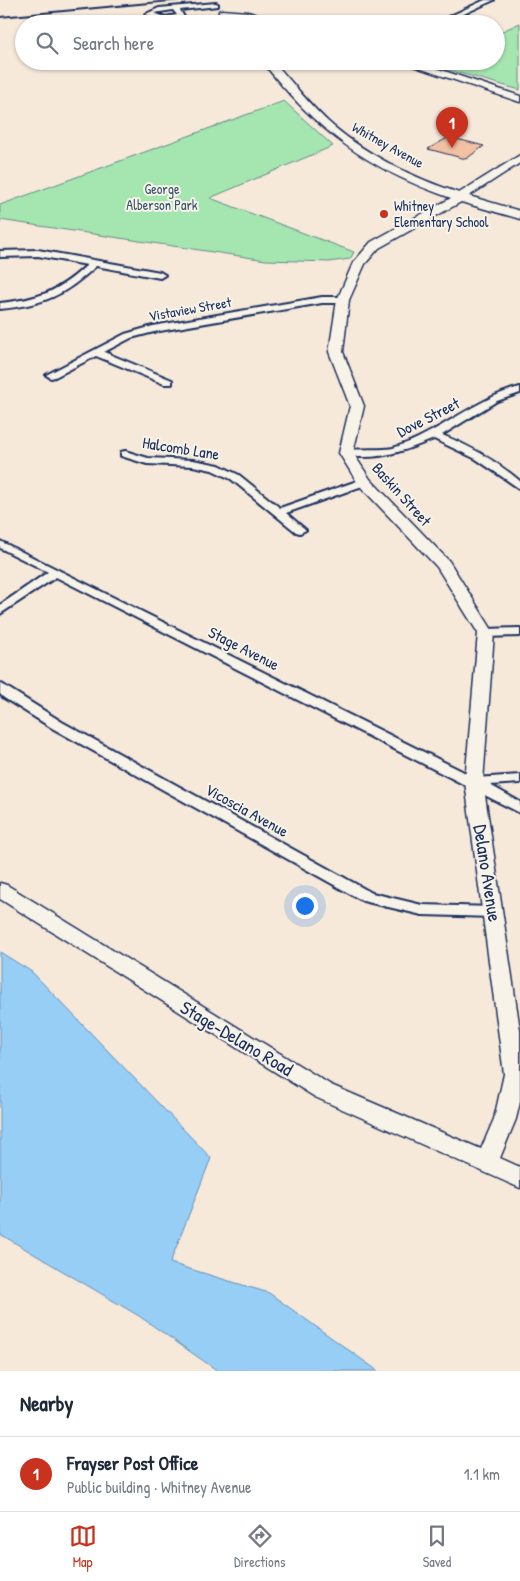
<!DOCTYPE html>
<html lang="en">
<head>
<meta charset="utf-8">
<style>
	:root { --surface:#fff; --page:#f6f6f7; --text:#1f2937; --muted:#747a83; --line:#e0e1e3; --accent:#c8321e }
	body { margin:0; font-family:"Patrick Hand",sans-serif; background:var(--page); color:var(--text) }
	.you { position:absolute; left:304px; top:905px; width:18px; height:18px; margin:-12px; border:4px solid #fff; border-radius:50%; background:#1a73e8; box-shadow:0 0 0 8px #1a73e833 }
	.badge { display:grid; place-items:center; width:32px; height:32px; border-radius:50%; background:var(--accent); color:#fff; font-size:16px; font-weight:700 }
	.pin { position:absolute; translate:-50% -41px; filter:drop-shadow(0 1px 2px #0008) }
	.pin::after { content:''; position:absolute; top:26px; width:18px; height:15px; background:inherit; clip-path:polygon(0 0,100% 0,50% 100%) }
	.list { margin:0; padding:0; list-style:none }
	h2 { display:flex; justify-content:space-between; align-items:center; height:65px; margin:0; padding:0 20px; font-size:21px }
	h2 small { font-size:16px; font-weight:400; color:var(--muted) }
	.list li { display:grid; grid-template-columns:32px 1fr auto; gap:15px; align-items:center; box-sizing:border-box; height:75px; padding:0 20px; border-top:1px solid var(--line) }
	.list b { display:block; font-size:19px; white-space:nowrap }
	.list p { margin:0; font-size:16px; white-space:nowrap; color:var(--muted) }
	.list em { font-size:16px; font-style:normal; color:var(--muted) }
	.icon { flex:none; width:28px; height:28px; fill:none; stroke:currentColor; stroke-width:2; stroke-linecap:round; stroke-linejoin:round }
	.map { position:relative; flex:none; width:520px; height:1371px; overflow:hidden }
	.search { position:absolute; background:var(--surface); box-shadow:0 1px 4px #0004; left:15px; right:15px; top:15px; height:55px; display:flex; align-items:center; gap:12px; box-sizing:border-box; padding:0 18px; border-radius:28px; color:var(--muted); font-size:19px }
	.sheet { height:140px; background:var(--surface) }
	nav { display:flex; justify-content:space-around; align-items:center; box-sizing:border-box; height:70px; border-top:1px solid var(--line); background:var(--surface); font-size:14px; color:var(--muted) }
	nav a { display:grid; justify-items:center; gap:2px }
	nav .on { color:var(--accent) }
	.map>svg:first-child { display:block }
	.green { fill:#a5e6b0; stroke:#608a87 }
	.water { fill:#97cef6; stroke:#658eb9 }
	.building { fill:#f2c1a3; stroke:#1b2f5e }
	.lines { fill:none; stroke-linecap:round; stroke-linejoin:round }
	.street-casing { stroke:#1b2f5e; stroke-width:4 }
	.secondary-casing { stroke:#1b2f5e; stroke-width:3 }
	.street { fill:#f7f3e8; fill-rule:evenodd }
	.secondary { fill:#f7f3e8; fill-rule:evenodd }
	.rail { stroke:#1b2f5e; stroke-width:2 }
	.poi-dot { fill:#c8321e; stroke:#f7f3e8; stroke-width:2 }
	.labels { text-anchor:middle; stroke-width:4; stroke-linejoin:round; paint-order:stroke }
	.far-street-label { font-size:14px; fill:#1b2f5e; stroke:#f7f3e8 }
	.far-park-label { font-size:14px; fill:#37546e; stroke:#f7f3e8 }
	.far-poi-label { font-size:14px; fill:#1b2f5e; stroke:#f7f3e8; text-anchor:start }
	.street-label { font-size:16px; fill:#1b2f5e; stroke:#f7f3e8 }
	.near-street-label { font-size:19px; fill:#1b2f5e; stroke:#f7f3e8 }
</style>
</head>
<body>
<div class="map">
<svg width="520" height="1371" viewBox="0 0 520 1371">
	<rect width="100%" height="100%" fill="#f6e9da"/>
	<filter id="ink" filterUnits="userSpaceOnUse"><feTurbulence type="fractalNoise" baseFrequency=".02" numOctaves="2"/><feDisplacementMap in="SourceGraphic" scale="10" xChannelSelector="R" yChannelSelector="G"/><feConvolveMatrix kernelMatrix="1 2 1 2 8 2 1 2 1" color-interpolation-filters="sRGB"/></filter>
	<g filter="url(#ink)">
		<g class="green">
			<polygon points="520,23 520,90 432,65 440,61 496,61 496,34"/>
			<polygon points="284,101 333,146 210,198 354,252 350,259 329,262 266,260 0,220 0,205"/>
		</g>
		<polygon class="water" points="0,952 32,972 211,1158 170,1263 269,1293 378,1371 218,1371 139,1316 0,1234"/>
		<polygon class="building" points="449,137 484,146 466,159 428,149"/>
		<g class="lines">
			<g class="street-casing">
				<g id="street">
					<polygon points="485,0 494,0 442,24 433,24"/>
					<path d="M216,3L218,4V6L180,10L184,17C174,24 156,21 146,14L159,8ZM173,10L177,15L165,17L154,13Z"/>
					<path d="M38,250L160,272L165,275L160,278L96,266C64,296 43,305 0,309V303C39,299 58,292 87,265L38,256L0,257V251Z"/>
					<polygon points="322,297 343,297 348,300 343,303 322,303 154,332 131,338 104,352 172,380 172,384 164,384 96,356 55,377 51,378 46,375 125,334 153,326"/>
					<path d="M520,387V393L497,401L442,435C471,446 496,461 520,481V489L476,459L434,439C409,449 387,458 359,457C352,456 345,457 341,453C347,447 380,451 393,448C439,434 474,399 520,387Z"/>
					<polygon points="125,451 148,458 193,460 219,465 239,475 280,508 360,480 364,479 369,482 368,484 286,513 306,530 300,533 296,532 231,479 212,470 193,466 147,464 121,456 121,452"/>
					<polygon points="0,541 476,778 520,775 520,783 490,785 520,802 520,813 56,577 0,614 0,605 48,572 0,548"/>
					<polygon points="520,628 520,636 486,637 480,633 486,629"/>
					<polygon points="0,683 62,722 372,893 422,905 494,907 499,908 501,912 499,916 494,917 422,915 363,901 52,728 4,698 0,694"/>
				</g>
			</g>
			<g class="secondary-casing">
				<g id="secondary">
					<polygon points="222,10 248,12 284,24 268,24 247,18 219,15 219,11"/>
					<path d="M262,61H273C293,83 311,107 333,126C370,157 414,178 459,193L520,155V163L469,196L520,211V219L461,202L379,248L365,264L349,300L343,352L364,406L353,453L370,479L449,561L494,633L483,782L520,1030V1102L516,1119L500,1158L520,1167V1188L315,1097L0,899V883L7,885L331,1085L481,1149L494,1119L504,1074L465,782L478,633L437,567L359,485L339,453L350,406L329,352L337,300L353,263L371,242L451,198C369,170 315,130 262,61Z"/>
					<polygon points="398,61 414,61 520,96 520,102"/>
				</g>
			</g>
			<use href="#street" class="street"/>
			<use href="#secondary" class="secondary"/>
			<polyline class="rail" points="0,17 181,0"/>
		</g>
	</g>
	<circle class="poi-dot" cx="384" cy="214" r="5"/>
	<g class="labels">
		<g class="far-street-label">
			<text transform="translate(388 145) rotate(29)" y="5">Whitney Avenue</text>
			<text transform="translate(190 309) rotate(-10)" y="5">Vistaview Street</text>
		</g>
		<g class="far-park-label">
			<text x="162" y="194">George<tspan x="162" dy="16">Alberson Park</tspan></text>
		</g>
		<g class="far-poi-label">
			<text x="394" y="211">Whitney<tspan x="394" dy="16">Elementary School</tspan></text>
		</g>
		<g class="street-label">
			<text transform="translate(428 417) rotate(-27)" y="6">Dove Street</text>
			<text transform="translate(181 448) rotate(9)" y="6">Halcomb Lane</text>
			<text transform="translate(402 494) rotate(48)" y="6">Baskin Street</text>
			<text transform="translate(244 648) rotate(27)" y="6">Stage Avenue</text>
			<text transform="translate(247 810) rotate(29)" y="6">Vicoscia Avenue</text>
		</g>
		<g class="near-street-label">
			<text transform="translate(488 873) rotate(81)" y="7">Delano Avenue</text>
			<text transform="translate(237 1038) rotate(31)" y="7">Stage-Delano Road</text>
		</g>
	</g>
</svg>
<div class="you"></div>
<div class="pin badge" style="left:452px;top:148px">1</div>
<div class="search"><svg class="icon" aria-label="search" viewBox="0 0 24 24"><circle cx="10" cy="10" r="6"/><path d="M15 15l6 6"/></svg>Search here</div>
</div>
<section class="sheet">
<h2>Nearby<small></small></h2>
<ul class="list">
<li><span class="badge">1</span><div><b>Frayser Post Office</b><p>Public building · Whitney Avenue</p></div><em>1.1 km</em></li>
</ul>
</section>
<nav>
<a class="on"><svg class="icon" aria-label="map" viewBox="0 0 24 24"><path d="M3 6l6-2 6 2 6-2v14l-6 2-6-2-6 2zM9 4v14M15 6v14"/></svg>Map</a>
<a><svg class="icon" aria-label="directions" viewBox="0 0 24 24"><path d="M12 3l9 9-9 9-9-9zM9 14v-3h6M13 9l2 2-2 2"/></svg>Directions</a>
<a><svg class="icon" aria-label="saved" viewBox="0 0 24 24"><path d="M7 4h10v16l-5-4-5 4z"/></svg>Saved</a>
</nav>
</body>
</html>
